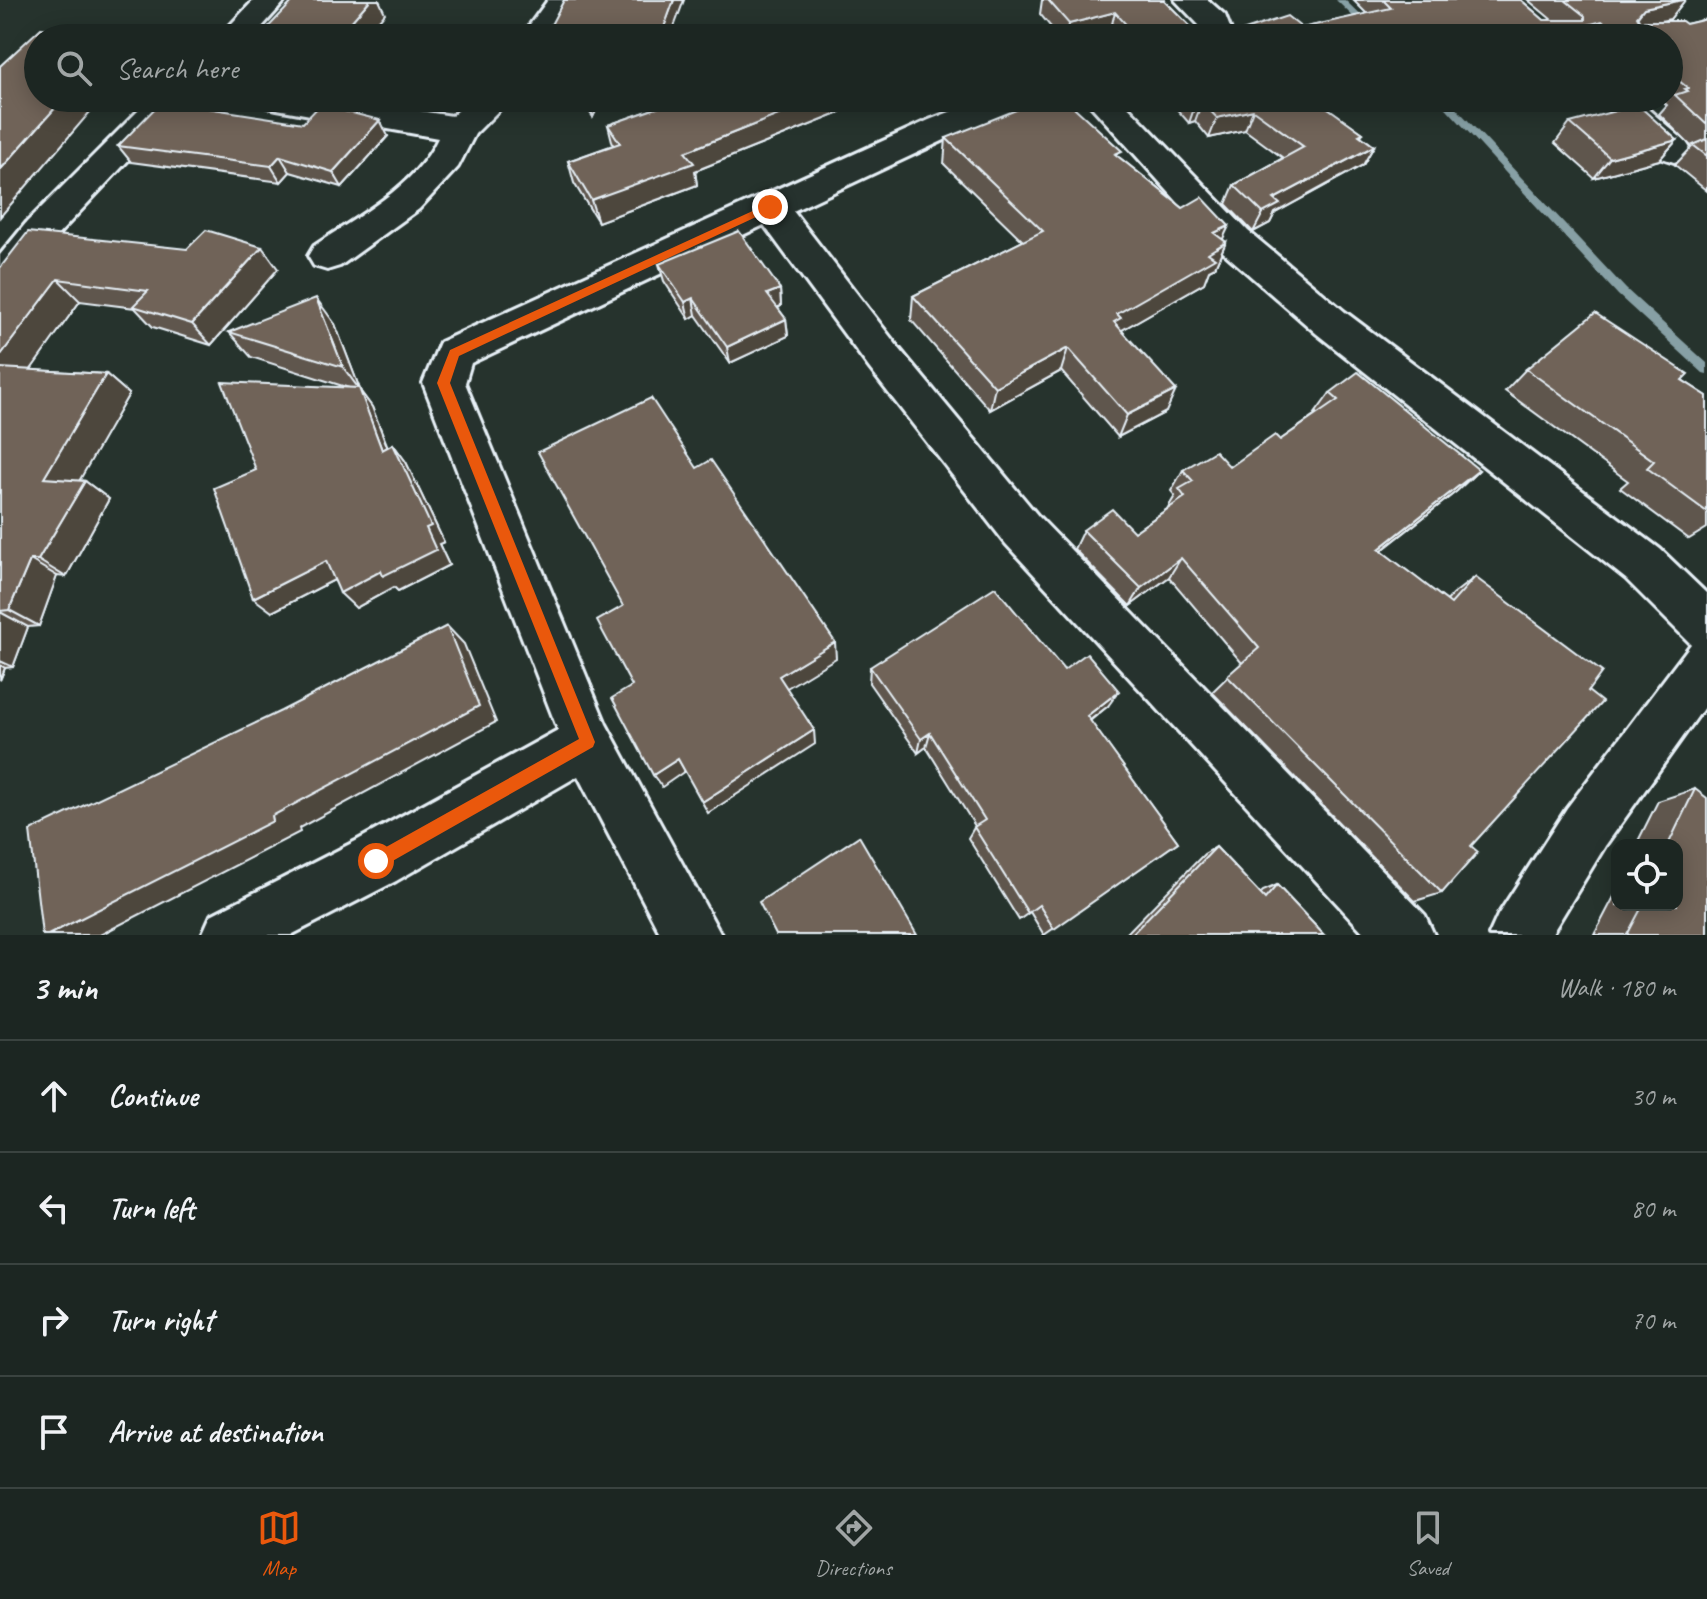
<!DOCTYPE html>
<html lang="en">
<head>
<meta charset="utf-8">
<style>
	:root { --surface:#1c2622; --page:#252e2a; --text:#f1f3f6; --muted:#a0a5a5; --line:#3a4340; --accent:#ea580c }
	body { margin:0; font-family:Caveat,sans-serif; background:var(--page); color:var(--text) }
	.controls { position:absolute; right:24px; bottom:24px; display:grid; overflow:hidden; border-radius:16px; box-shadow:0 4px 20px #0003 }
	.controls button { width:72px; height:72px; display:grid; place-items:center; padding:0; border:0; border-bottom:2px solid var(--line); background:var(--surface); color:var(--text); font:40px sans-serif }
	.stop { position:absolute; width:24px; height:24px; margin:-18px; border:6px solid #ea580c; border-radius:50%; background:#fff }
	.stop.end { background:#ea580c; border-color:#fff; box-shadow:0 2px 8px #0008 }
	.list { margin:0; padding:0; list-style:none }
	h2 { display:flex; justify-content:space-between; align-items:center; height:104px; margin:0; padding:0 32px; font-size:34px }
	h2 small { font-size:26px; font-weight:400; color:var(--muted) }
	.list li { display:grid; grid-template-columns:52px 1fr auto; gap:24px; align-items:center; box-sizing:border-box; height:112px; padding:0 32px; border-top:2px solid var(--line) }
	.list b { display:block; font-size:30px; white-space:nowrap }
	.list em { font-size:26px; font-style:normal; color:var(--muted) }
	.icon { flex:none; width:44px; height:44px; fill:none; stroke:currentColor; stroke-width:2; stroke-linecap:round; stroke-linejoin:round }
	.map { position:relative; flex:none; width:1707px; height:935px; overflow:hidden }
	.search { position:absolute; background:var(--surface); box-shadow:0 4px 20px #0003; left:24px; right:24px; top:24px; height:88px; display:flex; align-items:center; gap:20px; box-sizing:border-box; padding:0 28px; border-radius:44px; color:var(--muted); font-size:30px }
	.sheet { height:552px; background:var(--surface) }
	nav { display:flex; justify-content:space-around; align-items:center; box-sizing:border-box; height:112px; border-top:2px solid var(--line); background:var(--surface); font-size:22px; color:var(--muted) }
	nav a { display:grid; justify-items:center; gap:4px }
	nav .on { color:var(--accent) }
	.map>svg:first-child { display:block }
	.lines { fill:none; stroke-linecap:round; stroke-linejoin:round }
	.stream { fill:#87a0a5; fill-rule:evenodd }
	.minor-casing { stroke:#e8f1f8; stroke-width:6 }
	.minor { fill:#26332d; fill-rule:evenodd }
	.wall { fill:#5f564d; stroke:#e8f1f8; stroke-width:2 }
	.shaded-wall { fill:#4e463e; stroke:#e8f1f8; stroke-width:2 }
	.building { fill:#6f6459; stroke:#e8f1f8; stroke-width:2 }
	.route { fill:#ea580c }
</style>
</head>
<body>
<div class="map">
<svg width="1707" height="935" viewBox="0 0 1707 935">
	<rect width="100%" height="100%" fill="#26332d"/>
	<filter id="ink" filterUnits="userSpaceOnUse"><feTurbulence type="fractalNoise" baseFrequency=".0125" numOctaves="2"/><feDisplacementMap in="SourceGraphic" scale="16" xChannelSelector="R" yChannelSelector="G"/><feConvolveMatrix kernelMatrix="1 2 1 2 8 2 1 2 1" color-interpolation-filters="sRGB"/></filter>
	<g filter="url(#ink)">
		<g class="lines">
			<g class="stream">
				<polygon points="1336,0 1345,0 1384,38 1375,38"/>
				<polygon points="1437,98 1447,98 1626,289 1707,363 1707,374 1703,373 1618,295"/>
			</g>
			<g class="minor-casing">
				<g id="minor">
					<polygon points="254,0 286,0 252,38 218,38"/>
					<polygon points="548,0 579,0 552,38 520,38"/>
					<polygon points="1175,0 1208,0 1225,15 1232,33 1228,38 1194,38 1200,30 1199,25"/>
					<polygon points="151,98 187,98 53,240 14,292 0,296 0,255 27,222"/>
					<path d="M260,98H337L452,116L473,98H511L475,134L458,167L419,209L340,266L327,270L314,266L308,256L314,246C356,217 416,187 438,138L277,109L265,106Z"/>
					<polygon points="986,98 1035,98 1030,106 953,136 793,211 898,347 1038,516 1425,915 1434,935 1366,935 1006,544 870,369 764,225 471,363 465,383 606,724 721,935 661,935 578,776 396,881 291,935 202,935 211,915 356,841 558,730 423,383 440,342 929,120"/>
					<polygon points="1084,98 1120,98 1248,231 1345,312 1660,549 1707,594 1707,703 1605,846 1551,935 1489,935 1498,915 1567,808 1691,644 1626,579 1317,334 1222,251"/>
					<polygon points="1597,98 1635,98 1686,142 1691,150 1686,158 1674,162 1662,158"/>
				</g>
			</g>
			<use href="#minor" class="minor"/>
		</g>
		<g class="wall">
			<polygon points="1042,0 1164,0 1202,38 1115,38 1110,32 1088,38 1060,38 1040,14"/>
			<polygon points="1353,0 1521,0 1544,20 1552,20 1528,0 1685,0 1670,19 1661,21 1686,24 1707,19 1707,191 1675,165 1692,147 1659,114 1667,105 1659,98 1669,98 1669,38 1221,38 1302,28 1367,14"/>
			<polygon points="569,98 602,98 593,117 580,99"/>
			<polygon points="685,98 840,98 840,113 695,171 697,185 598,222 574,183 568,161 613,145 608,125"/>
			<polygon points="1167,98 1340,98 1323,105 1363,133 1361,136 1374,146 1363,165 1275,213 1270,223 1253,232 1226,204 1234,185 1283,158 1245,130 1209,138 1195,121 1189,123"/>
			<polygon points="1570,123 1677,140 1659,160 1594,178 1555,143"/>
			<polygon points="388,136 342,187 290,172 281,182 131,162 118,146"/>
			<polygon points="946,138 1120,158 1226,242 1215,267 1209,270 1204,283 1122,330 1166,412 1118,437 1061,371 990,410 911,320 913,296 1023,241 944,164"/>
			<polygon points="659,264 780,289 781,306 778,308 786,319 788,336 730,363 696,315 689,319 664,281"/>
			<polygon points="0,268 278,269 211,345 153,327 135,308 80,301 30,370 106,374 129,394 79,480 85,481 109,499 66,577 57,576 39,626 28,627 13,667 5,668 0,680"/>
			<polygon points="335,324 361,392 372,407 388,447 393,444 406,462 444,542 439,544 449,565 398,591 394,587 356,608 334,580 272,612 256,470 349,388 251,357 229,332"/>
			<polygon points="1526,369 1682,380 1707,396 1707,528 1689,539 1620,488 1628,481 1505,391"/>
			<polygon points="1330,393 1479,470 1457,491 1381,551 1447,601 1452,595 1475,577 1471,846 1442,893 1415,901 1212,692 1242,663 1169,577 1130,606 1074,549 1083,530 1134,532 1167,509 1175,496 1171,491 1183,470 1230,467 1280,440 1314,416 1314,415"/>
			<polygon points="870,667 1064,670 1108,706 1090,721 1178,842 1044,935 1030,912 1019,920 968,838 975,826 926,747 918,753 869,683"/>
			<polygon points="1695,789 1707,935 1594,935 1617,891 1617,905 1677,905 1677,845 1636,845 1658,801"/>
			<polygon points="1216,847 1260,894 1263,891 1277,885 1324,935 1125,935 1204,854"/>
		</g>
		<g class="shaded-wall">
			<polygon points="370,0 379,0 385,13 364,38 337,38"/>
			<polygon points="674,0 684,0 670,38 660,38"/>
			<polygon points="1682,0 1685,0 1670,19 1629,28 1644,8"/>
			<polygon points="1115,12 1110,32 1088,38 1067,38 1069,24"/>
			<polygon points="1602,21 1590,38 1539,38"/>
			<polygon points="64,98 102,98 0,217 0,170"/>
			<polygon points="588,98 602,98 593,117"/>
			<polygon points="821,98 840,98 840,113 695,171 697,185 598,222 591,200 685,152"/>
			<polygon points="1307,98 1340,98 1299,114"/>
			<polygon points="1202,102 1195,121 1189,123 1196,103"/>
			<polygon points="1253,110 1245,130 1209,138 1217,118"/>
			<polygon points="380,120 388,136 342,187 333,172"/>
			<polygon points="1677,140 1659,160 1594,178 1610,158"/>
			<polygon points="1374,146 1363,165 1275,213 1270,223 1253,232 1263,213 1274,199"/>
			<polygon points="280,156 290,172 281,182 271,166"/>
			<polygon points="1229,226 1219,247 1226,242 1215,267 1209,270 1204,283 1115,334 1105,345 1117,314 1214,233"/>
			<polygon points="262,247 278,269 211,345 192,324"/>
			<polygon points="58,279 80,301 17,389 0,375 0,356"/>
			<polygon points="780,289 781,306 769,311 767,294"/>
			<polygon points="316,298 335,324 361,392 372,407 395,467 382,450 359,389 343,367"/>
			<polygon points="693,298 696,315 689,319 685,302"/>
			<polygon points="786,319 788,336 730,363 727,347"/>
			<polygon points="1068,348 1061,371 990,410 995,387"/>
			<polygon points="106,374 129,394 70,497 44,478"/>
			<polygon points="1176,390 1166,412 1118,437 1127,415"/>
			<polygon points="393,444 406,462 444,542 439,544 449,565 398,591 394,587 356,608 340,593 426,528"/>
			<polygon points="1479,470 1457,491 1359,568 1379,549"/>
			<polygon points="85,481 109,499 66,577 38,560"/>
			<polygon points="1181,558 1169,577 1130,606 1141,588"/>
			<polygon points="30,560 57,576 39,626 9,610"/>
			<polygon points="326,561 342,576 272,612 253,598"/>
			<polygon points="0,612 28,627 13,667 0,661"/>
			<polygon points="447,626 464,644 496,722 299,828 300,832 100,935 48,935 272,816"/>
			<polygon points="835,642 836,658 782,691 779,676"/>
			<polygon points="0,665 5,668 0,680"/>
			<polygon points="1119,691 1108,706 1076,731 1087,716"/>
			<polygon points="814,730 815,744 708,813 702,802"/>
			<polygon points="930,733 926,747 918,753 921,739"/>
			<polygon points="678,759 685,771 662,787 653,775"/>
		</g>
		<g class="building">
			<polygon points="294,0 370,0 337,38 258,38"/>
			<polygon points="564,0 674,0 660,38 617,37 616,38 544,38"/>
			<polygon points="1048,0 1164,0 1202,38 1138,38 1115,12 1069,24"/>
			<polygon points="1383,0 1521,0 1544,20 1585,20 1585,16 1565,0 1682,0 1644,8 1637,16 1640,21 1682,21 1686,24 1707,19 1707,125 1675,95 1687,91 1684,89 1688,88 1669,73 1669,38 1624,38 1602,21 1539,38 1221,38 1287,16 1302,28 1391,8"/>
			<polygon points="41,28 118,38 38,38 38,98 64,98 0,170 0,66"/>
			<polygon points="685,98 821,98 685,152 694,163 591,200 568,161 620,143 608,125"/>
			<polygon points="1046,98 1064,98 1122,151 1115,154 1183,208 1202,197 1229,226 1214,233 1226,242 1208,253 1215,258 1117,314 1121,318 1114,322 1176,390 1127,415 1068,348 995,387 913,296 1043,231 946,138"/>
			<polygon points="1191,98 1314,98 1363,133 1359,135 1374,146 1274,199 1280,204 1263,213 1234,185 1304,147 1253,110 1217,118 1202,102 1196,103"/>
			<polygon points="162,101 303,123 320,105 380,120 333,172 280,156 271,166 118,146"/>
			<polygon points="1638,105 1677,140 1610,158 1570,123"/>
			<polygon points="1707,139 1707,156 1693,145"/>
			<polygon points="206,230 262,247 192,324 133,306 148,291 58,279 0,356 0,268 28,232 187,249"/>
			<polygon points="739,231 780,289 767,294 786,319 727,347 693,298 685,302 659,264"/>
			<polygon points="316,298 343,367 229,332"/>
			<polygon points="1595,313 1688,374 1682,380 1707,396 1707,512 1647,468 1654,461 1526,369"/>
			<polygon points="0,368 106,374 44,478 85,481 38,560 30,560 9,610 0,611"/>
			<polygon points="1358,372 1479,470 1379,549 1451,604 1475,577 1602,672 1588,691 1602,702 1471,846 1478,852 1442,893 1227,676 1259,648 1181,558 1141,588 1083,530 1112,509 1134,532 1185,497 1179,489 1193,481 1183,470 1215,451 1230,467 1275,435 1280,440 1338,400 1330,393"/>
			<polygon points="222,382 359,388 382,450 393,444 431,526 426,528 436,550 383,576 381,571 340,593 326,561 253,598 214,488 256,470"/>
			<polygon points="651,398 697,468 711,460 835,642 779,676 814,730 702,802 678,759 653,775 612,698 632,686 597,621 623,606 538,452"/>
			<polygon points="995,587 1064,670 1087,653 1119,691 1087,716 1178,842 1054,929 1039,905 1028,913 974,827 985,820 930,733 921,739 870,667"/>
			<polygon points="447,626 479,706 272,816 273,821 48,935 42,935 30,831 281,711"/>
			<polygon points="1695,789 1707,798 1707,935 1627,935 1643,905 1677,905 1677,845 1668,845"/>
			<polygon points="859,836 917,935 776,935 759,902"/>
			<polygon points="1216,847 1265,899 1277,885 1324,935 1131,935"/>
		</g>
	</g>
	<polygon class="route" points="770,203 773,204 773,209 459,356 450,383 595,742 593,747 382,867 370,867 370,856 579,739 437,383 450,350"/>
</svg>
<div class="controls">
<button><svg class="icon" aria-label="locate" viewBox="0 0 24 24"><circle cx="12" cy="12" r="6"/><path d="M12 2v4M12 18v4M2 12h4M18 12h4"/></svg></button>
</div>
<div class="stop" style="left:376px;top:861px"></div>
<div class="stop end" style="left:770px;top:207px"></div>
<div class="search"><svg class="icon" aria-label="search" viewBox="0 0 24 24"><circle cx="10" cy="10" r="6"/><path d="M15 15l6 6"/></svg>Search here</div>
</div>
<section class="sheet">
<h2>3 min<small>Walk · 180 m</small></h2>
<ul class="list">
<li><svg class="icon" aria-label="ahead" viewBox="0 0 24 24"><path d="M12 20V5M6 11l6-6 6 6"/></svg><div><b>Continue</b></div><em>30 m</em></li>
<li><svg class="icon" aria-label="left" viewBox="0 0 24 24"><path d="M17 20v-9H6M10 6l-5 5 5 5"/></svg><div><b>Turn left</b></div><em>80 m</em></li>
<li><svg class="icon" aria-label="right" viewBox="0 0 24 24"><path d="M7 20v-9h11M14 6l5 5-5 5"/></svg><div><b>Turn right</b></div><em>70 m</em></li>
<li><svg class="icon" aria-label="arrive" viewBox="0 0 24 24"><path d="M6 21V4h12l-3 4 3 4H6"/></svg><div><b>Arrive at destination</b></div></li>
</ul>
</section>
<nav>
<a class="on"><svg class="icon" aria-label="map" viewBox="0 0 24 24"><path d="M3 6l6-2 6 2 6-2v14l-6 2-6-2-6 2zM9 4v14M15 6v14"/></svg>Map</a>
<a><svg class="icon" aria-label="directions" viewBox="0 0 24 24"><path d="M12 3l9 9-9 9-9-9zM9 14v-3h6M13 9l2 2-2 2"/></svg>Directions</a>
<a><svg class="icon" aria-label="saved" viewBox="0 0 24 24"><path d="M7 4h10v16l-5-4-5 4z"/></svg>Saved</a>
</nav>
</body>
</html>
